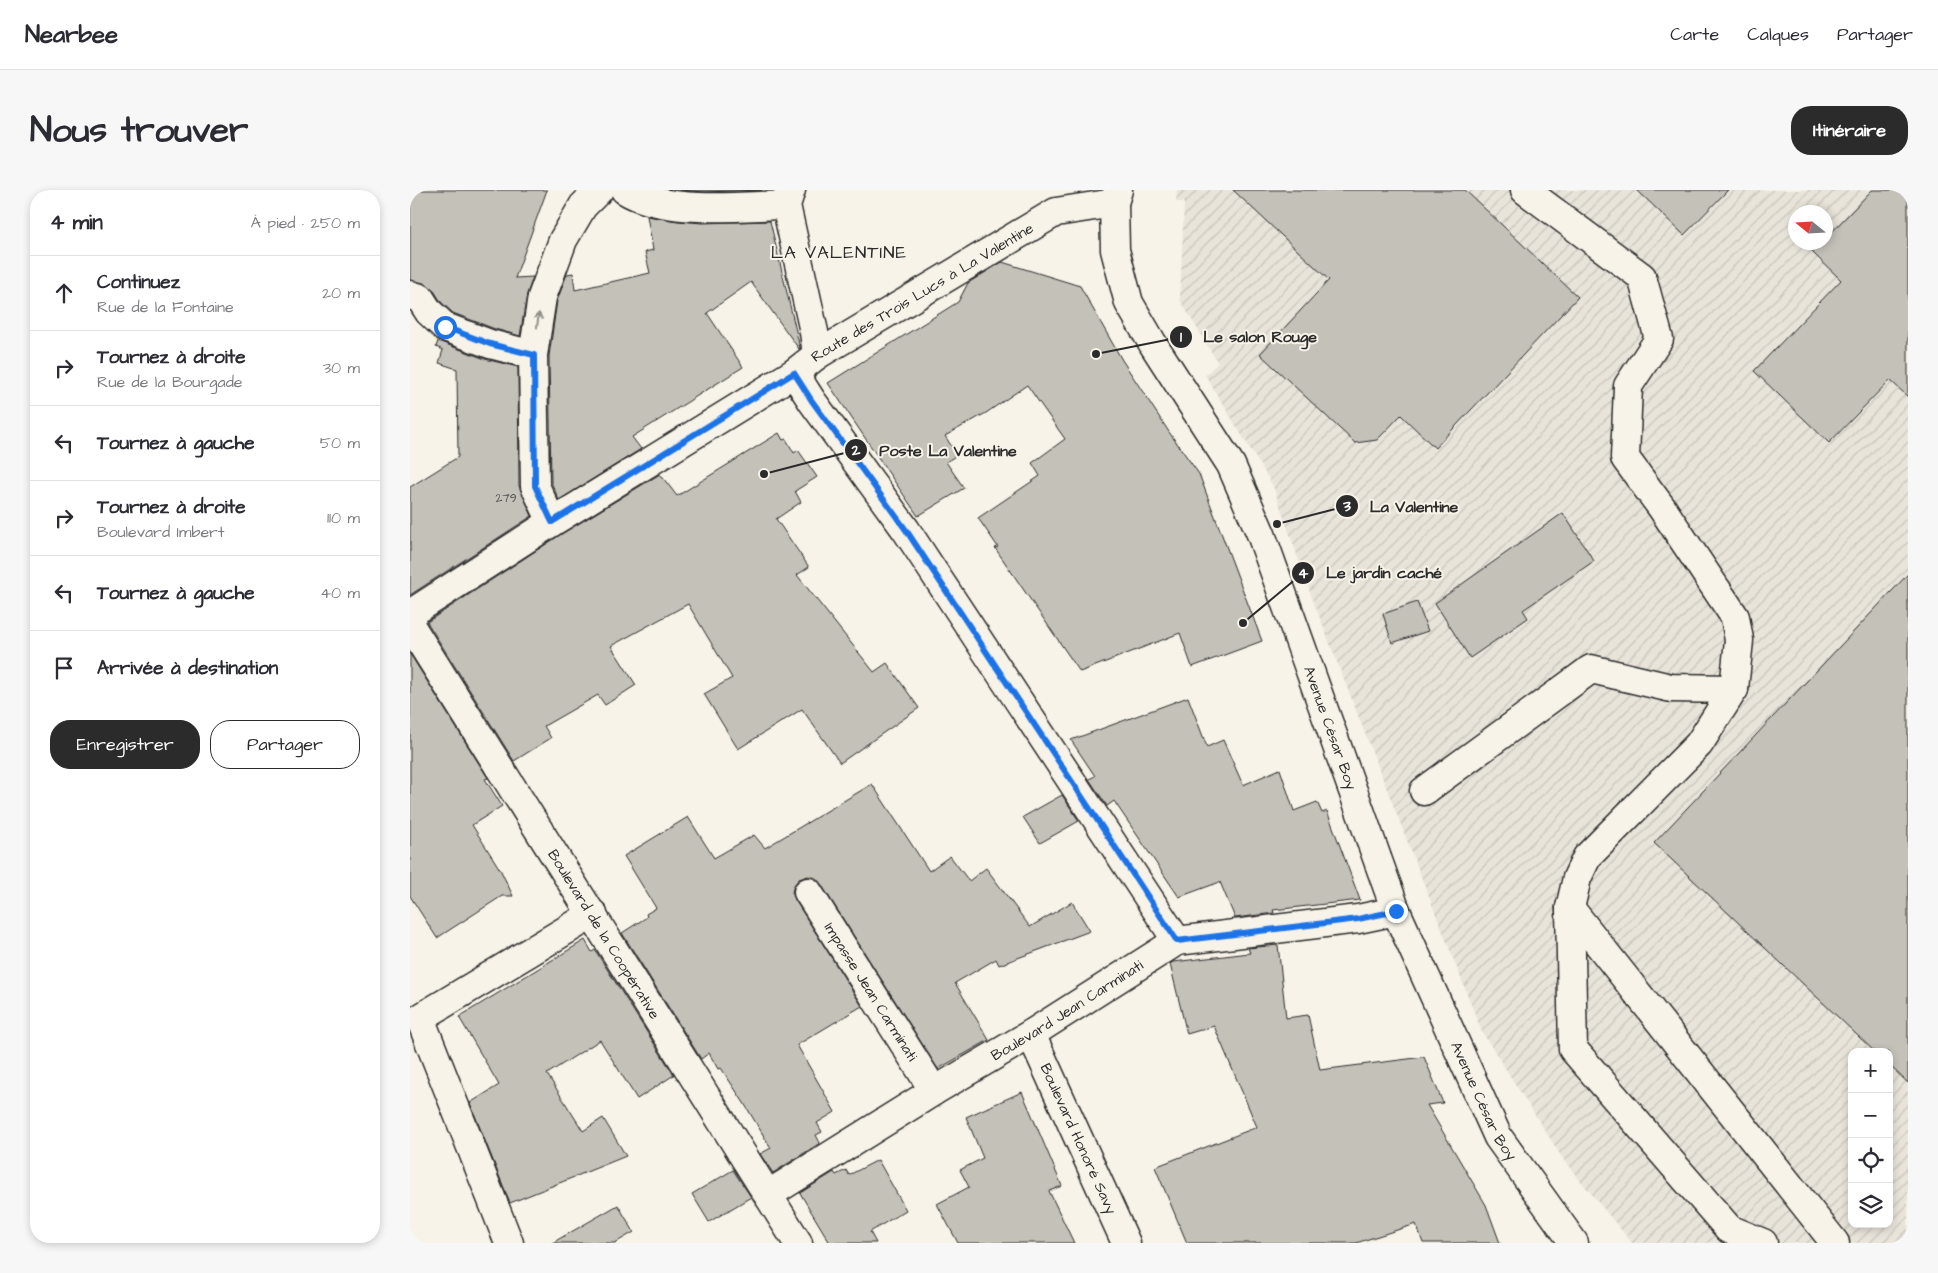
<!DOCTYPE html>
<html lang="fr">
<head>
<meta charset="utf-8">
<style>
	:root { --surface:#fff; --page:#f7f7f7; --text:#2b2b33; --muted:#7c7c81; --line:#e1e1e2; --accent:#2b2b2b }
	body { margin:0; font-family:"Architects Daughter",sans-serif; background:var(--page); color:var(--text) }
	.controls { position:absolute; right:15px; bottom:15px; display:grid; overflow:hidden; border-radius:10px; box-shadow:0 2px 8px #0003 }
	.controls button { width:45px; height:45px; display:grid; place-items:center; padding:0; border:0; border-bottom:1px solid var(--line); background:var(--surface); color:var(--text); font:25px sans-serif }
	.compass { position:absolute; left:1378px; top:15px; width:45px; height:45px; border-radius:50%; background:var(--surface); box-shadow:0 2px 8px #0003; rotate:288deg }
	.stop { position:absolute; width:15px; height:15px; margin:-11px; border:4px solid #1a73e8; border-radius:50%; background:#fff }
	.stop.end { background:#1a73e8; border-color:#fff; box-shadow:0 1px 5px #0008 }
	.list { margin:0; padding:0; list-style:none }
	h2 { display:flex; justify-content:space-between; align-items:center; height:65px; margin:0; padding:0 20px; font-size:21px }
	h2 small { font-size:16px; font-weight:400; color:var(--muted) }
	.list li { display:grid; grid-template-columns:32px 1fr auto; gap:15px; align-items:center; box-sizing:border-box; height:75px; padding:0 20px; border-top:1px solid var(--line) }
	.list b { display:block; font-size:19px; white-space:nowrap }
	.list p { margin:0; font-size:16px; white-space:nowrap; color:var(--muted) }
	.list em { font-size:16px; font-style:normal; color:var(--muted) }
	.actions { display:flex; gap:10px; padding:15px 20px }
	.actions a { flex:1; padding:11px 0; border:1px solid var(--accent); border-radius:20px; text-align:center; font-size:18px; color:var(--accent) }
	.actions .main { background:var(--accent); color:#fff }
	.icon { flex:none; width:28px; height:28px; fill:none; stroke:currentColor; stroke-width:2; stroke-linecap:round; stroke-linejoin:round }
	.map { position:relative; flex:none; width:1498px; height:1053px; overflow:hidden; border-radius:20px }
	header { display:flex; align-items:center; gap:30px; box-sizing:border-box; height:70px; padding:0 25px; background:var(--surface); border-bottom:1px solid var(--line) }
	header strong { font-size:24px }
	nav { display:flex; gap:28px; margin-inline-start:auto; font-size:18px }
	.intro { display:flex; align-items:center; justify-content:space-between; box-sizing:border-box; height:120px; padding:0 30px }
	h1 { margin:0; font-size:35px }
	.button { padding:12px 22px; border-radius:20px; background:var(--accent); color:#fff; font-size:18px; font-weight:700 }
	main { display:flex; gap:30px; padding:0 30px }
	aside { flex:1; background:var(--surface); border-radius:20px; box-shadow:0 2px 8px #0003 }
	.map>svg:first-child { display:block }
	.industrial { fill:url(#industrial-furrows); fill-rule:evenodd }
	.building { fill:#c4c1b9; stroke:#2b2b2b }
	.lines { fill:none; stroke-linecap:round; stroke-linejoin:round }
	.minor-casing { stroke:#2b2b2b; stroke-width:31 }
	.minor { stroke:#f7f3e8; stroke-width:28 }
	.oneway { stroke:#918f8a }
	.route { stroke:#1a73e8; stroke-width:6 }
	.labels { text-anchor:middle; stroke-width:4; stroke-linejoin:round; paint-order:stroke }
	.number-label { font-size:12px; fill:#51504e }
	.street-label { font-size:15px; fill:#2b2b2b; stroke:#f7f3e8 }
	.quarter-label { font-size:18px; letter-spacing:1px; fill:#2b2b2b; stroke:#f7f3e8 }
	.leader { fill:none; stroke:#2b2b2b; stroke-width:2 }
	.callout-dot { fill:#2b2b2b; stroke:#f7f3e8; stroke-width:2 }
	.mark-label { font-size:15px; text-anchor:middle; font-weight:bold; fill:#fff }
	.callout-label { font-size:16px; text-anchor:middle; font-weight:bold; fill:#2b2b2b; stroke:#f7f3e8; stroke-width:4; stroke-linejoin:round; paint-order:stroke }
</style>
</head>
<body>
<header>
<strong>Nearbee</strong>
<nav><a>Carte</a><a>Calques</a><a>Partager</a></nav>
</header>
<div class="intro"><h1>Nous trouver</h1><a class="button">Itinéraire</a></div>
<main>
<aside>
<h2>4 min<small>À pied · 250 m</small></h2>
<ul class="list">
<li><svg class="icon" aria-label="ahead" viewBox="0 0 24 24"><path d="M12 20V5M6 11l6-6 6 6"/></svg><div><b>Continuez</b><p>Rue de la Fontaine</p></div><em>20 m</em></li>
<li><svg class="icon" aria-label="right" viewBox="0 0 24 24"><path d="M7 20v-9h11M14 6l5 5-5 5"/></svg><div><b>Tournez à droite</b><p>Rue de la Bourgade</p></div><em>30 m</em></li>
<li><svg class="icon" aria-label="left" viewBox="0 0 24 24"><path d="M17 20v-9H6M10 6l-5 5 5 5"/></svg><div><b>Tournez à gauche</b></div><em>50 m</em></li>
<li><svg class="icon" aria-label="right" viewBox="0 0 24 24"><path d="M7 20v-9h11M14 6l5 5-5 5"/></svg><div><b>Tournez à droite</b><p>Boulevard Imbert</p></div><em>110 m</em></li>
<li><svg class="icon" aria-label="left" viewBox="0 0 24 24"><path d="M17 20v-9H6M10 6l-5 5 5 5"/></svg><div><b>Tournez à gauche</b></div><em>40 m</em></li>
<li><svg class="icon" aria-label="arrive" viewBox="0 0 24 24"><path d="M6 21V4h12l-3 4 3 4H6"/></svg><div><b>Arrivée à destination</b></div></li>
</ul>
<div class="actions"><a class="main">Enregistrer</a><a>Partager</a></div>
</aside>
<div class="map">
<svg width="1498" height="1053" viewBox="0 0 1498 1053">
	<defs>
		<pattern id="industrial-furrows" width="10" height="10" patternUnits="userSpaceOnUse" patternTransform="scale(1.25)"><rect width="10" height="10" fill="#e8e4da"/><path d="M-1 1l2-2M0 10L10 0M9 11l2-2" fill="none" stroke="#c7c4bb"/></pattern>
	</defs>
	<rect width="100%" height="100%" fill="#f7f3e8"/>
	<filter id="ink" filterUnits="userSpaceOnUse"><feTurbulence type="fractalNoise" baseFrequency=".02" numOctaves="2"/><feDisplacementMap in="SourceGraphic" scale="10" xChannelSelector="R" yChannelSelector="G"/><feConvolveMatrix kernelMatrix="1 2 1 2 8 2 1 2 1" color-interpolation-filters="sRGB"/></filter>
	<g filter="url(#ink)">
		<path class="industrial" d="M767,0H1498V1053H1222L1155,972L1072,842L902,408L863,296L795,185L808,173L770,110L774,12H766ZM1386,22H1416V52H1386ZM1442,862H1479V1034H1442Z"/>
		<g class="building">
			<polygon points="0,0 137,0 105,88 123,87 117,104 110,146 85,139 43,123 31,112 23,99 14,93 0,90"/>
			<polygon points="270,0 352,0 294,2"/>
			<polygon points="823,0 1055,0 1168,107 1025,258 991,225 967,250 945,253 850,164 919,90"/>
			<polygon points="1227,0 1318,0 1274,45"/>
			<polygon points="1462,0 1498,0 1498,207 1480,190 1419,253 1344,181 1431,90 1402,62 1412,52 1416,52 1416,48"/>
			<polygon points="237,26 269,31 292,33 360,31 390,158 389,159 341,92 297,123 333,177 222,247 231,259 149,310 141,292 139,166 147,111 157,84 163,83 165,100 240,83 235,62 243,60"/>
			<polygon points="592,72 670,96 712,170 759,242 789,284 852,451 782,477 770,443 670,482 585,358 588,357 568,328 630,286 622,273 655,249 617,195 576,223 535,246 547,265 536,272 554,298 508,326 476,279 418,193 548,112 558,93"/>
			<polygon points="28,151 75,169 108,177 109,296 122,326 0,405 0,297 48,267 47,179 29,173 33,160 26,157"/>
			<polygon points="369,243 373,250 376,249 384,263 388,260 407,287 385,301 391,312 366,329 399,377 387,385 464,482 477,473 509,518 430,573 392,519 328,559 294,504 322,488 278,414 201,456 226,495 195,515 188,505 134,536 141,548 104,571 17,432 150,345 250,284 267,306"/>
			<polygon points="1153,323 1184,371 1113,420 1118,428 1060,468 1025,413"/>
			<polygon points="1498,384 1498,893 1479,875 1479,862 1465,862 1244,653"/>
			<polygon points="1007,412 1018,441 982,453 973,424"/>
			<polygon points="0,464 78,588 75,589 92,616 62,635 91,681 103,706 92,706 27,748 0,706"/>
			<polygon points="778,507 797,557 813,550 833,595 870,579 884,621 907,612 912,623 917,621 950,710 863,720 864,723 825,728 810,692 769,707 704,611 697,616 679,589 685,586 661,550"/>
			<polygon points="462,594 519,681 540,666 559,691 576,678 620,737 662,712 680,741 589,775 586,769 545,793 579,850 528,879 411,694 406,688 398,686 389,689 384,695 382,702 385,710 452,816 387,855 425,922 407,933 412,942 406,945 410,953 363,983 350,964 361,958 334,913 311,878 308,879 299,863 291,869 212,743 237,727 236,724 246,718 214,666 278,627 304,668 344,645 355,658"/>
			<polygon points="652,605 669,631 630,653 613,627"/>
			<polygon points="175,750 182,762 185,760 264,885 227,909 190,850 137,884 173,941 193,928 216,966 100,1013 60,913 89,895 49,827"/>
			<polygon points="868,755 876,828 898,825 910,880 1014,867 1033,913 1017,915 1076,1015 1090,1053 1013,1053 1006,1034 946,1053 777,1053 745,977 847,937 804,836 777,844 760,774 763,772 840,763 838,758"/>
			<polygon points="612,902 652,996 639,1001 664,1053 548,1053 527,1014 559,997 550,980 573,968 556,927"/>
			<polygon points="468,970 496,1020 460,1042 466,1053 420,1053 390,1003 424,982 426,985 436,980 439,985"/>
			<polygon points="323,980 341,1007 299,1032 282,1004"/>
			<polygon points="208,1015 224,1042 205,1053 142,1053"/>
		</g>
		<g class="lines">
			<g class="minor-casing">
				<g id="minor">
					<path d="M215,0C255,25 330,16 376,15"/>
					<polyline points="381,0 376,15 404,142 407,165"/>
					<path id="s1" d="M708,0L704,13L705,60L719,113L743,154L821,275L851,344L986,721L1088,947L1164,1053"/>
					<polyline points="1115,0 1232,87 1249,149 1218,196 1215,268 1252,318 1325,427 1329,450 1324,499 1289,554 1177,667 1167,688 1160,718 1425,1053"/>
					<polyline points="0,105 10,108 19,122 35,137 80,154 123,165"/>
					<polyline points="384,183 402,211 496,340 767,751"/>
					<polyline points="142,332 125,296 123,165 132,107 153,50 173,16 189,0"/>
					<path id="s2" d="M0,424L142,332L384,183L407,165L646,22L704,13"/>
					<path id="s3" d="M0,435L388,1053"/>
					<polyline points="1014,601 1181,479 1261,498 1324,499"/>
					<path id="s4" d="M398,702L524,901"/>
					<polyline points="1160,718 1163,859 1319,1039 1353,1053"/>
					<path id="s5" d="M621,844L716,1053"/>
					<path id="s6" d="M359,1004L524,901L621,844L767,751L948,729L986,721"/>
					<polyline points="99,1053 10,828 183,724"/>
				</g>
			</g>
			<use href="#minor" class="minor"/>
		</g>
		<defs><path id="oneway-shaft" d="M-6 0H5M1.5-3L5.5 0L1.5 3" fill="none" stroke-width="1.6" stroke-linecap="round" stroke-linejoin="round" transform="scale(1.25)"/></defs>
		<use class="oneway" href="#oneway-shaft" transform="translate(128 130) rotate(-82)"/>
	</g>
	<g class="lines" filter="url(#ink)">
		<polyline class="route" points="35,137 80,154 124,165 125,296 142,332 384,183 402,211 496,340 767,751 948,729 986,721"/>
	</g>
	<g class="labels">
		<g class="number-label">
			<text x="96" y="312">279</text>
		</g>
		<g class="street-label">
			<text dy="5" stroke="none"><textPath href="#s2" startOffset="605">Route des Trois Lucs à La Valentine</textPath></text>
			<text dy="5" stroke="none"><textPath href="#s1" startOffset="588">Avenue César Boy</textPath></text>
			<text dy="5" stroke="none"><textPath href="#s3" startOffset="365">Boulevard de la Coopérative</textPath></text>
			<text dy="5" stroke="none"><textPath href="#s4" startOffset="118">Impasse Jean Carminati</textPath></text>
			<text dy="5" stroke="none"><textPath href="#s6" startOffset="350">Boulevard Jean Carminati</textPath></text>
			<text dy="5" stroke="none"><textPath href="#s1" startOffset="992">Avenue César Boy</textPath></text>
			<text dy="5" stroke="none"><textPath href="#s5" startOffset="115">Boulevard Honoré Savy</textPath></text>
		</g>
		<g class="quarter-label">
			<text x="429" y="68">LA VALENTINE</text>
		</g>
	</g>
	<path class="leader" d="M686 164L771 147M354 284L446 260M867 334L937 316M833 433L893 383"/>
	<g class="callout-dot">
		<circle cx="686" cy="164" r="5"/>
		<circle cx="354" cy="284" r="5"/>
		<circle cx="867" cy="334" r="5"/>
		<circle cx="833" cy="433" r="5"/>
		<circle cx="771" cy="147" r="12"/>
		<circle cx="446" cy="260" r="12"/>
		<circle cx="937" cy="316" r="12"/>
		<circle cx="893" cy="383" r="12"/>
	</g>
	<g class="mark-label">
		<text x="771" y="152">1</text>
		<text x="446" y="265">2</text>
		<text x="937" y="321">3</text>
		<text x="893" y="388">4</text>
	</g>
	<g class="callout-label">
		<text x="850" y="152">Le salon Rouge</text>
		<text x="538" y="266">Poste La Valentine</text>
		<text x="1004" y="322">La Valentine</text>
		<text x="974" y="388">Le jardin caché</text>
	</g>
</svg>
<div class="controls">
<button>+</button>
<button>−</button>
<button><svg class="icon" aria-label="locate" viewBox="0 0 24 24"><circle cx="12" cy="12" r="6"/><path d="M12 2v4M12 18v4M2 12h4M18 12h4"/></svg></button>
<button><svg class="icon" aria-label="layers" viewBox="0 0 24 24"><path d="M12 4l9 5-9 5-9-5zM3 14l9 5 9-5"/></svg></button>
</div>
<svg class="compass" viewBox="-18 -18 36 36"><path d="M0-13l5 13h-10z" fill="#e53935"/><path d="M0 13l5-13h-10z" fill="#7c7c81"/></svg>
<div class="stop" style="left:35px;top:137px"></div>
<div class="stop end" style="left:986px;top:721px"></div>
</div>
</main>
</body>
</html>
